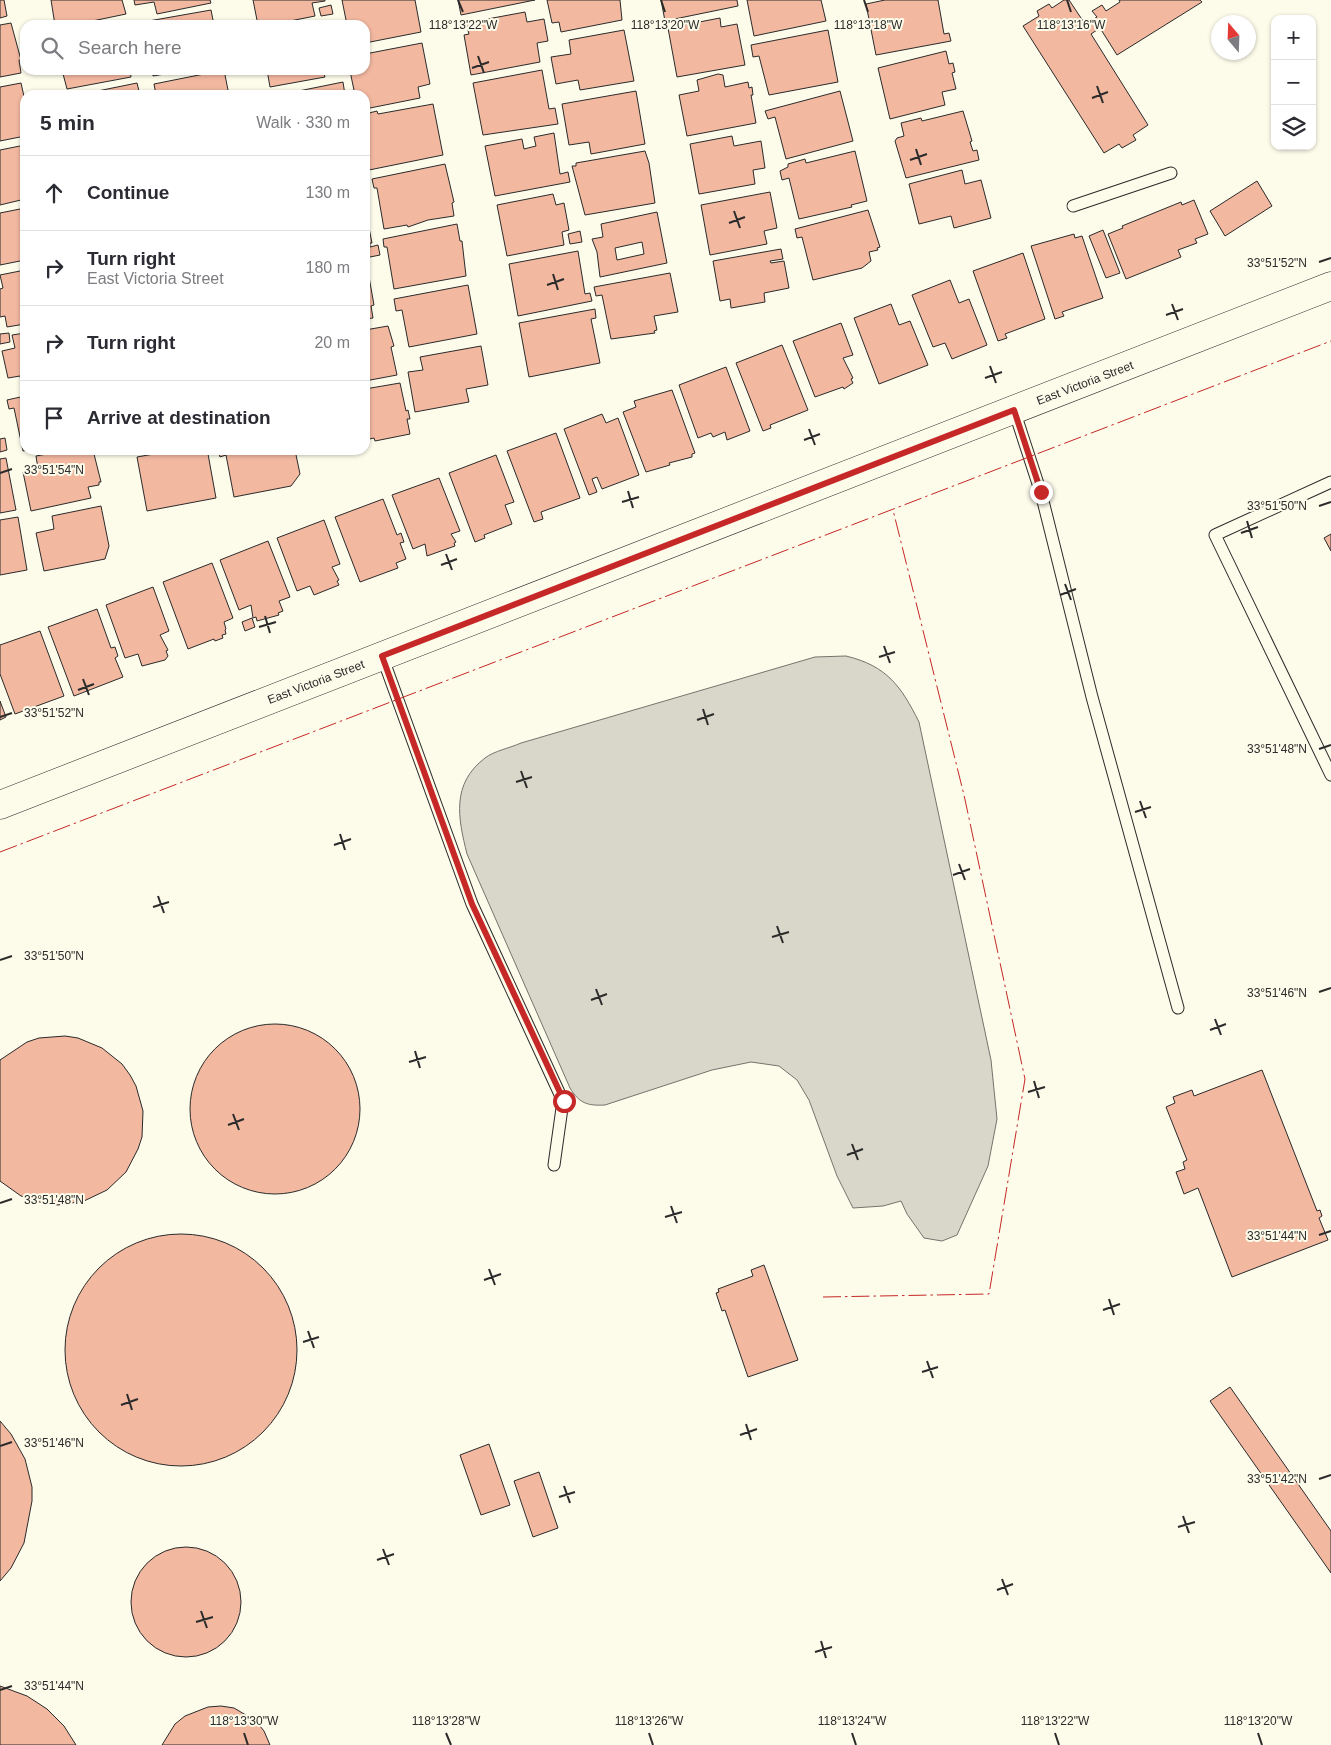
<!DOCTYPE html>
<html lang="en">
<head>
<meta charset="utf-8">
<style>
	:root { --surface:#fff; --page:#f7f7f7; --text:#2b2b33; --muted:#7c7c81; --line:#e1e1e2 }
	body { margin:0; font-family:Arial,sans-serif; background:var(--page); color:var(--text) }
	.controls { position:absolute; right:15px; top:15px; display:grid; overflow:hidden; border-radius:10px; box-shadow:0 1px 4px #0004 }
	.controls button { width:45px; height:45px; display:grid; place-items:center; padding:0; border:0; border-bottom:1px solid var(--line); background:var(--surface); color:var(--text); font:25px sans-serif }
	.compass { position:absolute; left:1211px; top:15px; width:45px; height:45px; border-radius:50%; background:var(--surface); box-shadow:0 1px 4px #0004; rotate:341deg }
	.stop { position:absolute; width:15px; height:15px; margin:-11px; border:4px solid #c62828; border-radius:50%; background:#fff }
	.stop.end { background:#c62828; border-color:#fff; box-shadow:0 1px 5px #0008 }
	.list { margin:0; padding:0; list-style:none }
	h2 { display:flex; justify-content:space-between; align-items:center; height:65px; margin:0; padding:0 20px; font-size:21px }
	h2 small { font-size:16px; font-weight:400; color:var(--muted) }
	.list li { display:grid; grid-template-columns:32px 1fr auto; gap:15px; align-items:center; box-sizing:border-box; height:75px; padding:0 20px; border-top:1px solid var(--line) }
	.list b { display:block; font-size:19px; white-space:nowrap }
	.list p { margin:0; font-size:16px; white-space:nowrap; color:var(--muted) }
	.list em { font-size:16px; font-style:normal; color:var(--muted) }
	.icon { flex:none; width:28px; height:28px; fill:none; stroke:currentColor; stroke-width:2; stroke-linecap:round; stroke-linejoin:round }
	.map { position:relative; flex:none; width:1331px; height:1745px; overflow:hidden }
	.search { position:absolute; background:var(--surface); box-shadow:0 1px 4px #0004; left:20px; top:20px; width:350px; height:55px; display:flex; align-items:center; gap:12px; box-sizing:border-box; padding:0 18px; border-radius:15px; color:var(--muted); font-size:19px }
	.panel { position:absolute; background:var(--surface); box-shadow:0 1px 4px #0004; left:20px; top:90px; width:350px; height:365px; border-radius:15px }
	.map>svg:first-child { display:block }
	.water { fill:#d8d7c9; stroke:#74746e }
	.building { fill:#f2b8a0; stroke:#2b2b2b; fill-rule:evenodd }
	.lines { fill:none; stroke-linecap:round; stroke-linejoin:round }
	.lane-casing { stroke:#2b2b2b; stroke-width:13 }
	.secondary-casing { stroke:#2b2b2b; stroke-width:29 }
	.lane { stroke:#fdfbea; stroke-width:11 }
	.secondary { stroke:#fdfbea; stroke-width:28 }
	.power { stroke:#c62828; stroke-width:1; stroke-dasharray:18 4 2.5 4; stroke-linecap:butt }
	.route { stroke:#c62828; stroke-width:6 }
	.ticks { fill:none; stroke:#2b2b2b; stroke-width:2 }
	.labels { text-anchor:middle; stroke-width:4; stroke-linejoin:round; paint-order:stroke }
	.street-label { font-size:12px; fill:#2b2b2b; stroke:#fdfbea }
	.ticks-label { font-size:12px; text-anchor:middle; fill:#2b2b2b; stroke:#fdfbea; stroke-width:4; stroke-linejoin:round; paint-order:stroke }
</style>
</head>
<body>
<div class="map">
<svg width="1331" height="1745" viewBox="0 0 1331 1745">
	<rect width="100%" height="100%" fill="#fdfbea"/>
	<path class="water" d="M846,656C887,666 901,686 919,722L991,1060L997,1119L988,1166L957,1235L942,1241L924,1238L907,1214L901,1201L883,1206L853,1208L837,1176L809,1100L797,1080L779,1066L751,1062L712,1070L605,1105C587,1106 579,1103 570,1088L467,854C458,818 451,784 485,758C494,751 510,748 521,743L815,657Z"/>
	<g class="building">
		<polygon points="0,0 4,0 7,16 0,18"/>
		<polygon points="51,0 122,0 126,14 73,25 55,25"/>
		<polygon points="134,0 210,0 211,3 157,14 154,2 135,5"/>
		<polygon points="253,0 325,0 325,1 312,3 315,16 270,25 258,25"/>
		<polygon points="342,0 415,0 421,32 365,43 365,25 347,25"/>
		<polygon points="458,0 535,0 461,15"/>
		<polygon points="547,0 620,0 622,20 561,32 559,22 552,23"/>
		<polygon points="661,0 737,0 738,6 665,21"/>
		<polygon points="747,0 821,0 826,21 754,36"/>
		<polygon points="885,0 938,0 944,34 949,33 951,41 876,55 866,4"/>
		<polygon points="1064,0 1069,0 1085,24 1097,17 1092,11 1102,5 1106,11 1120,2 1119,0 1200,0 1202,2 1117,55 1100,28 1091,34 1148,125 1133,135 1136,140 1122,148 1119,144 1104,153 1023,26 1039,16 1037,11 1049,4 1052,8"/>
		<polygon points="331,5 333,14 321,16 319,8"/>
		<polygon points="211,10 214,25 144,25 143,22"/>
		<polygon points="525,12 527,22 544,19 548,41 537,43 540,62 471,75 464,35 469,34 466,23"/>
		<polygon points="720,18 721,27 737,24 745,65 677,77 668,28"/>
		<polygon points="11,23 21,60 19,60 21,73 0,77 0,25"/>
		<polygon points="624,30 634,81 580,90 578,80 556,84 551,57 571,54 569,40"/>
		<polygon points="828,30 838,82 769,95 759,56 753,57 751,45"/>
		<polygon points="422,43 430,84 418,87 420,98 365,109 365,95 355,95 350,71 365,70 365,54"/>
		<polygon points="946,51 949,64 953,63 955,72 952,73 956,89 942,92 945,105 890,119 878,68"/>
		<polygon points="62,70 130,70 131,77 67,89"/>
		<polygon points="152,70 188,70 153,76"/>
		<polygon points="224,70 229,95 156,95 154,84"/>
		<polygon points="267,70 323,70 325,77 270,87"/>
		<polygon points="542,70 549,109 555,108 558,124 483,135 473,83"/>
		<polygon points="718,74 723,75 725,87 748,82 749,88 752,87 753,95 751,95 756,123 687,136 679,95 699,91 697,80"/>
		<polygon points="343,82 345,95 279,95"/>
		<polygon points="21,83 25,101 25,136 0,141 0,87"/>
		<polygon points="137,83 140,95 78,95"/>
		<polygon points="636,91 645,144 591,154 589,142 569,145 562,104"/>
		<polygon points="840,91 853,141 786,159 775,117 768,119 765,111"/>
		<polygon points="433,104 443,155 369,170 365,148 365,114 377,111 378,114"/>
		<polygon points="963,111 972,141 970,142 973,151 977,150 979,160 906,178 895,141 897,138 904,136 901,123 921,118 922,121"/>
		<polygon points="554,133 560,174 568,172 570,182 495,196 485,146 522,139 524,149 536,146 534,137"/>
		<polygon points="732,136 734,146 761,141 765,168 753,170 755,184 699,194 690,144"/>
		<polygon points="25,145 25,199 0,205 0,150"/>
		<polygon points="645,151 649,163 655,203 585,215 572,166 576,166 576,163"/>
		<polygon points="855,151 867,201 851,205 852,207 799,219 789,178 782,180 780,171 788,167 788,164 805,159 806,163"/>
		<polygon points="445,164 454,202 452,203 454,216 428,220 408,227 407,225 384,229 377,188 374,188 372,179"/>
		<polygon points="962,170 965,184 981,180 991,218 954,228 951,216 919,224 909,184"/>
		<polygon points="1257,181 1272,206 1225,236 1210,211"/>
		<polygon points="770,192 777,228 764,231 767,244 710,255 701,205"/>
		<polygon points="553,194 556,205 564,203 569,230 562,232 564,245 507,256 497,205"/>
		<polygon points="1194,200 1208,234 1195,239 1197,243 1178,250 1181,257 1126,279 1108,234 1123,228 1122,226 1181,202 1182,205"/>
		<polygon points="25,208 25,260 0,265 0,213"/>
		<polygon points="365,208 372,243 370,243 370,247 378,245 380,255 365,258"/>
		<polygon points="868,210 880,247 877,248 878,250 869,252 871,261 862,268 813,280 802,237 797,238 795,229"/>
		<path d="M657,212L667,263L600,277L597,252L592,239L603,237L601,224ZM642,242L644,254L617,260L615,248Z"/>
		<polygon points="457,224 460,241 462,241 466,276 394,289 387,247 384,247 383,239"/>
		<polygon points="1103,230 1120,273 1106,278 1089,236"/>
		<polygon points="580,231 582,242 570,244 568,234"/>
		<polygon points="1074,234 1075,238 1082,236 1103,298 1062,312 1064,316 1055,319 1031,246"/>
		<polygon points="781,249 783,259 770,261 771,263 784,261 789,288 764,293 765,302 731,308 730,299 720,301 713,261"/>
		<polygon points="578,251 585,294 590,293 592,301 518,316 509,264"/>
		<polygon points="1023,253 1045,319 1005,334 1007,338 998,341 973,271"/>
		<polygon points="25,270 25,324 7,327 5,316 0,317 0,289 3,288 0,275"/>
		<polygon points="670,273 678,312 654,316 657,330 654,331 655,333 611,339 602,295 596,296 594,287"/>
		<polygon points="369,277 374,305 371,306 373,318 365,319 365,278"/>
		<polygon points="950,280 959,303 969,299 987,345 952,359 945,343 933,347 912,295"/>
		<polygon points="468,285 477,334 409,347 402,310 396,311 394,299"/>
		<polygon points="891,304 899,325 910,321 928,365 879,384 854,318"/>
		<polygon points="595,309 596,318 591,319 600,363 529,377 519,323"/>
		<polygon points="841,323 853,355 843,358 853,378 851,379 853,383 844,389 843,387 815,397 793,341"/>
		<polygon points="388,326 394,346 391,347 397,375 365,381 365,330"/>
		<polygon points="9,333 10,342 0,344 0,334"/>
		<polygon points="25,333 25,386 22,386 20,376 8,378 2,351 15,348 12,335"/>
		<polygon points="782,345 808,410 770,425 771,428 763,431 736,363"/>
		<polygon points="481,346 488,385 466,389 469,402 415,412 408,372 423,370 420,357"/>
		<polygon points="726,367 750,431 727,440 725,432 713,437 711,433 698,438 679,385"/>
		<polygon points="400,383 406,411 408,410 410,419 407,419 410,434 375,441 374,438 365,440 365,389"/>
		<polygon points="672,390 695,453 692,454 692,457 669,463 670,465 646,472 623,412 636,407 634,401"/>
		<polygon points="25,396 25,450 29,450 23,451 14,408 9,409 7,400"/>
		<polygon points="602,414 606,423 618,418 639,475 602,489 597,477 592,479 597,492 589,495 564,429"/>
		<polygon points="556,433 580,498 541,512 543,519 534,522 507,451"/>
		<polygon points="5,438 7,450 0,452 0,439"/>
		<polygon points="68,450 93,450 101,482 99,482 99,485 88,487 91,498 31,511 23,472 38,469 36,456"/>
		<polygon points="176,450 216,450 216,452 208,454 216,498 147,511 137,457"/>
		<polygon points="218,450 295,450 300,474 291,486 234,497 226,455 220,457"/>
		<polygon points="496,455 514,502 505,505 512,524 484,535 485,538 475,542 449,473"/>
		<polygon points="6,458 16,510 0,513 0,459"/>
		<polygon points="439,478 460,531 451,534 456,542 454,543 455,546 427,556 425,544 413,549 392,495"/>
		<polygon points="383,499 397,535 401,533 404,542 400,543 406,559 396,563 398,568 360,582 335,517"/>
		<polygon points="101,506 109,546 105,559 44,571 36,533 54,529 52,516"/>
		<polygon points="18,517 27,570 0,575 0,520"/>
		<polygon points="324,520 340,564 332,567 339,580 337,581 339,585 314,595 310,586 297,591 277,538"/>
		<polygon points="1331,534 1331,551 1324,538"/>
		<polygon points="268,541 290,597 279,601 283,611 278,613 279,615 257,621 256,617 253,618 251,605 239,610 220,560"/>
		<polygon points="212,563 233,618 224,622 226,629 225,630 226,634 222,635 223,638 215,641 214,639 188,649 163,582"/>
		<polygon points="153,587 169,631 160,635 168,650 166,651 168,656 165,660 142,666 138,654 125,658 106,605"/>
		<polygon points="97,609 111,648 115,647 118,656 115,658 123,677 74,696 48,627"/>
		<polygon points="252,618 255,627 245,631 242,622"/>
		<polygon points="40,631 64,696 15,714 0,674 0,645"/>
		<polygon points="0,701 6,717 0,720"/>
		<circle cx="275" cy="1109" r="85"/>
		<polygon points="65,1036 78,1038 102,1048 122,1064 130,1075 136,1086 143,1111 142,1137 138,1149 126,1172 107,1190 84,1201 58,1205 46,1204 21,1196 0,1181 0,1060 27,1042 39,1038"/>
		<polygon points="1262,1070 1317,1211 1320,1210 1322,1216 1319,1218 1328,1240 1232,1277 1198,1188 1184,1194 1176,1172 1185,1169 1183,1162 1187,1160 1166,1107 1175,1103 1173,1097 1192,1090 1194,1096"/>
		<circle cx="181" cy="1350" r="116"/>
		<polygon points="764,1265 798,1360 748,1377 725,1310 722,1311 716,1293 719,1292 718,1289 753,1276 751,1270"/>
		<polygon points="1230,1387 1331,1531 1331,1573 1210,1401"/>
		<polygon points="0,1421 11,1434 25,1459 32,1487 32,1501 24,1543 11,1568 0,1581"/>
		<polygon points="489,1444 510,1505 481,1515 460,1455"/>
		<polygon points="539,1472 558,1528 533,1537 514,1481"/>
		<circle cx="186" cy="1602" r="55"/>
		<polygon points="0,1686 27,1696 47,1709 64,1726 76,1745 0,1745"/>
		<polygon points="221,1706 234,1708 256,1721 264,1731 270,1745 162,1745 175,1724 185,1716 208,1707"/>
	</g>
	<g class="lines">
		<g class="lane-casing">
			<g id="lane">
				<polyline points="1073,206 1171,173"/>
				<polyline points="1014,410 1041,493 1092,697 1178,1008"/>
				<polyline points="1331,482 1215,535 1331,775"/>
				<polyline points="382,656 472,904 563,1101 554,1165"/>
			</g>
		</g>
		<g class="secondary-casing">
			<polyline id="secondary" points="0,805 1331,286"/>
		</g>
		<use href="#lane" class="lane"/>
		<use href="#secondary" class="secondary"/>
		<g class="power">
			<polyline points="0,852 1331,341"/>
			<polyline points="823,1297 989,1294 1025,1079 964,795 893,510"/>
		</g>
	</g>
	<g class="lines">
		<polyline class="route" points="564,1101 472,904 382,656 1014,410 1041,492"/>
	</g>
	<path class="ticks" d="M458,0L463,12M661,0L665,12M864,0L868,12M1067,0L1071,12M478,56L484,73M472,68L489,62M1097,86L1103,103M1092,98L1108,92M916,149L921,165M910,160L927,154M734,211L740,228M729,223L745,217M1319,262L1331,258M553,274L558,290M547,285L564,279M1172,304L1178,320M1166,315L1183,309M990,366L996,383M985,378L1002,372M809,429L815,445M804,440L820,434M0,473L12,469M628,491L633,508M622,502L639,497M1319,506L1331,502M1247,521L1252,538M1241,533L1258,527M446,554L452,570M441,565L457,559M1065,584L1071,600M1060,595L1076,589M265,616L270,633M259,627L276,622M884,646L890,663M879,657L895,652M83,679L89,695M78,690L94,684M703,709L708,725M0,717L12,713M697,720L714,714M1319,749L1331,745M521,771L527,788M516,782L532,777M1140,801L1146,818M1135,812L1151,807M340,834L345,850M334,845L351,839M959,864L965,880M953,875L970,869M158,896L164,913M153,907L169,902M777,926L783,943M772,937L789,932M0,960L12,956M596,989L602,1005M1319,992L1331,988M591,1000L607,994M1215,1019L1221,1035M1210,1030L1226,1024M415,1051L420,1068M409,1062L426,1057M1034,1081L1039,1098M1028,1092L1045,1087M233,1114L239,1130M228,1125L244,1119M852,1144L858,1160M847,1155L863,1149M0,1203L12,1199M671,1206L677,1223M665,1217L682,1212M1319,1235L1331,1231M489,1269L495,1285M484,1280L501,1274M1109,1299L1114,1315M1103,1310L1120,1304M308,1331L314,1348M303,1342L319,1337M927,1361L933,1378M922,1372L938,1367M127,1394L132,1410M121,1405L138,1399M746,1424L751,1440M740,1435L757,1429M0,1446L12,1442M1319,1479L1331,1475M564,1486L570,1503M559,1497L575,1492M1183,1516L1189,1533M1178,1527L1195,1522M383,1549L389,1565M377,1560L394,1554M1002,1579L1008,1595M997,1590L1013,1584M201,1611L207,1628M196,1622L213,1617M821,1641L826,1658M815,1652L832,1647M0,1690L12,1686M244,1733L248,1745M446,1733L451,1745M649,1733L653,1745M852,1733L856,1745M1055,1733L1059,1745M1258,1733L1262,1745"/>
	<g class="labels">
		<g class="street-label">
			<text transform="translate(1085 383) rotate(-21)" y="4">East Victoria Street</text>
			<text transform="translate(316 682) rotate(-21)" y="4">East Victoria Street</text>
		</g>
	</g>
	<g class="ticks-label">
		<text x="463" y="29">118°13'22"W</text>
		<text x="665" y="29">118°13'20"W</text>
		<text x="868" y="29">118°13'18"W</text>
		<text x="1071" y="29">118°13'16"W</text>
		<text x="1277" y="267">33°51'52"N</text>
		<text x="54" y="474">33°51'54"N</text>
		<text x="1277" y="510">33°51'50"N</text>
		<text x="54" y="717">33°51'52"N</text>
		<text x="1277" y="753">33°51'48"N</text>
		<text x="54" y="960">33°51'50"N</text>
		<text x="1277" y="997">33°51'46"N</text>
		<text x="54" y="1204">33°51'48"N</text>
		<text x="1277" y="1240">33°51'44"N</text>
		<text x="54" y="1447">33°51'46"N</text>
		<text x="1277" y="1483">33°51'42"N</text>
		<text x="54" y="1690">33°51'44"N</text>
		<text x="244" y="1725">118°13'30"W</text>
		<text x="446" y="1725">118°13'28"W</text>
		<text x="649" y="1725">118°13'26"W</text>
		<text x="852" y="1725">118°13'24"W</text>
		<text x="1055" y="1725">118°13'22"W</text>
		<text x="1258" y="1725">118°13'20"W</text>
	</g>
</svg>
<div class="controls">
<button>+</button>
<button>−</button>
<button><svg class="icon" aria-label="layers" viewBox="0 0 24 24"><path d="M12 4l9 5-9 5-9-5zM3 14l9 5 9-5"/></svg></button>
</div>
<svg class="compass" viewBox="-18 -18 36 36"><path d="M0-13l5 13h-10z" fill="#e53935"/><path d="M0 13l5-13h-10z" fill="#7c7c81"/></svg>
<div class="stop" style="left:564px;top:1101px"></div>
<div class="stop end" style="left:1041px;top:492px"></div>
<div class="search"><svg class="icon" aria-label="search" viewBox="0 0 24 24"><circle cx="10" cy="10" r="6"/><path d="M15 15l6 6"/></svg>Search here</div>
<section class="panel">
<h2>5 min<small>Walk · 330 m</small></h2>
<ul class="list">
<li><svg class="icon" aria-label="ahead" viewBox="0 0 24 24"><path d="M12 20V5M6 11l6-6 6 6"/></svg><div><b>Continue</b></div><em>130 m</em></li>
<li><svg class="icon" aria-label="right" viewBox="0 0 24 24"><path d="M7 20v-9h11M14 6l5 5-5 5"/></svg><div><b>Turn right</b><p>East Victoria Street</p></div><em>180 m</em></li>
<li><svg class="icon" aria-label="right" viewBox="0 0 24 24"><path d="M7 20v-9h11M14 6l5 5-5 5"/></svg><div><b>Turn right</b></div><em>20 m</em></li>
<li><svg class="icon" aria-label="arrive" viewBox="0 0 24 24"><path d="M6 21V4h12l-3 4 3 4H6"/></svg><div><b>Arrive at destination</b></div></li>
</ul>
</section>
</div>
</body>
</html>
